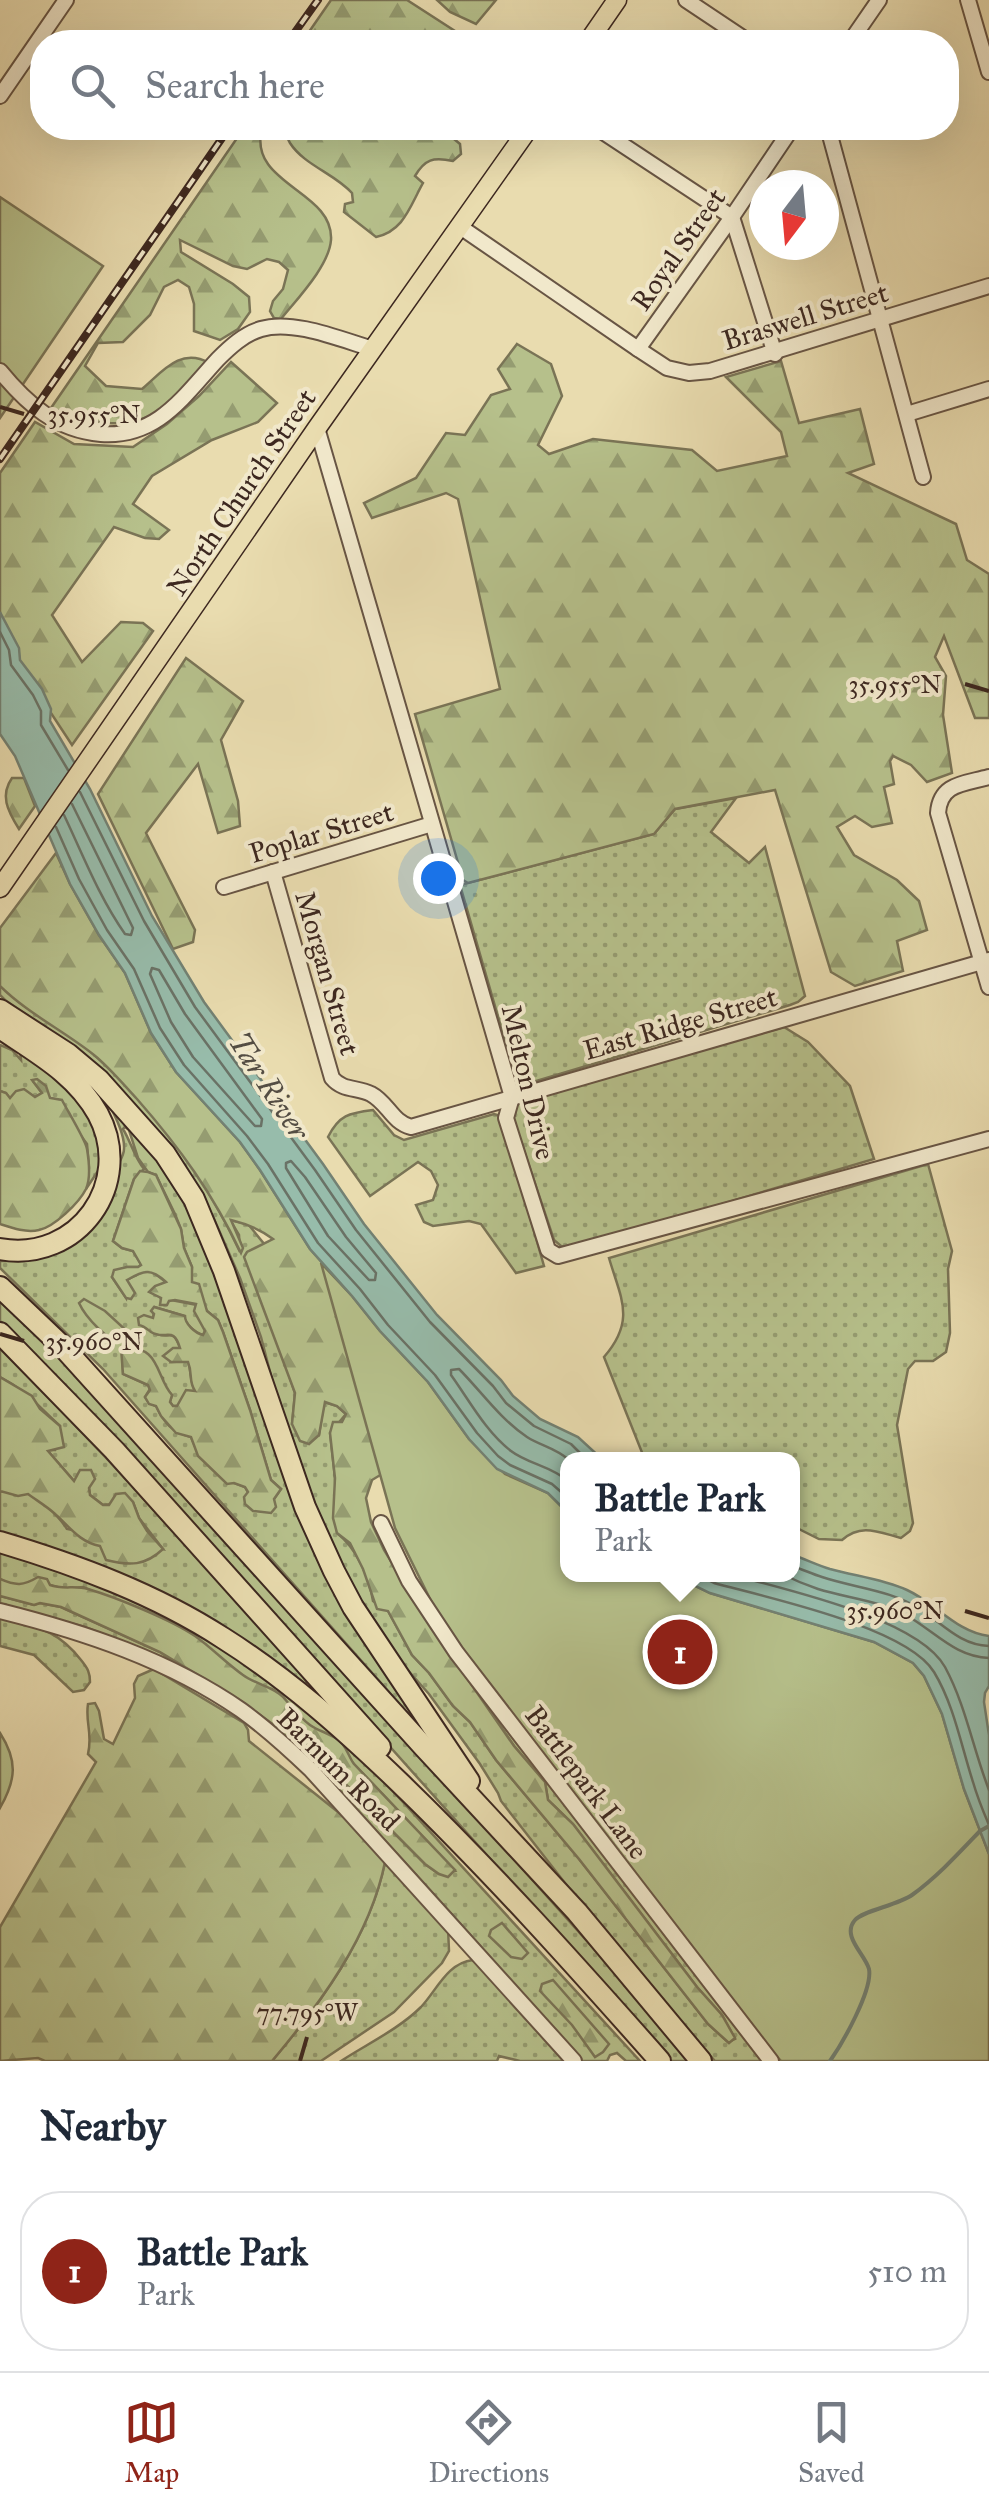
<!DOCTYPE html>
<html lang="en">
<head>
<meta charset="utf-8">
<style>
	:root { --surface:#fff; --page:#f2f2f3; --text:#1f2937; --muted:#747a83; --line:#e0e1e3; --accent:#8f2418 }
	body { margin:0; font-family:"IM FELL Great Primer",serif; background:var(--page); color:var(--text) }
	.compass { position:absolute; left:749px; top:170px; width:90px; height:90px; border-radius:50%; background:var(--surface); box-shadow:0 10px 40px #0002; rotate:196deg }
	.you { position:absolute; left:438px; top:878px; width:35px; height:35px; margin:-25px; border:8px solid #fff; border-radius:50%; background:#1a73e8; box-shadow:0 0 0 15px #1a73e833 }
	.badge { display:grid; place-items:center; width:65px; height:65px; border-radius:50%; background:var(--accent); color:#fff; font-size:32px; font-weight:700 }
	.pin { position:absolute; translate:-50% -50%; border:5px solid #fff; box-shadow:0 2px 10px #0006 }
	.popup { position:absolute; left:560px; top:1452px; width:240px; height:130px; box-sizing:border-box; display:grid; place-content:center; border-radius:20px; background:var(--surface); filter:drop-shadow(0 2px 8px #0005); font-size:32px; white-space:nowrap; color:var(--muted) }
	.popup b { font-size:38px; color:var(--text) }
	.popup::after { content:''; position:absolute; left:50%; top:100%; margin-left:-20px; border:20px solid transparent; border-top-color:var(--surface) }
	.list { margin:0; padding:0; list-style:none }
	h2 { display:flex; justify-content:space-between; align-items:center; height:130px; margin:0; padding:0 40px; font-size:42px }
	h2 small { font-size:32px; font-weight:400; color:var(--muted) }
	.list li { display:grid; grid-template-columns:65px 1fr auto; gap:30px; align-items:center; box-sizing:border-box; height:160px; margin:0 20px 20px; padding:0 20px; border:2px solid var(--line); border-radius:40px }
	.list b { display:block; font-size:38px; white-space:nowrap }
	.list p { margin:0; font-size:32px; white-space:nowrap; color:var(--muted) }
	.list em { font-size:32px; font-style:normal; color:var(--muted) }
	.icon { flex:none; width:55px; height:55px; fill:none; stroke:currentColor; stroke-width:2; stroke-linecap:round; stroke-linejoin:round }
	.map { position:relative; flex:none; width:989px; height:2061px; overflow:hidden }
	.search { position:absolute; background:var(--surface); box-shadow:0 10px 40px #0002; left:30px; right:30px; top:30px; height:110px; display:flex; align-items:center; gap:25px; box-sizing:border-box; padding:0 35px; border-radius:40px; color:var(--muted); font-size:38px }
	.sheet { height:310px; background:var(--surface) }
	nav { display:flex; justify-content:space-around; align-items:center; box-sizing:border-box; height:140px; border-top:2px solid var(--line); background:var(--surface); font-size:28px; color:var(--muted) }
	nav a { display:grid; justify-items:center; gap:5px }
	nav .on { color:var(--accent) }
	.map>svg:first-child { display:block }
	.grass { fill:url(#grass-dots); stroke:#7a7456; stroke-width:2.5; fill-rule:evenodd }
	.forest { fill:url(#forest-firs); stroke:#7a7456; stroke-width:2.5 }
	.park { fill:#b6c08b; stroke:#7a7456; stroke-width:2.5 }
	.water { fill:#97bcab; stroke:#738173; stroke-width:2.5 }
	.lines { fill:none; stroke-linecap:round; stroke-linejoin:round }
	.shore { stroke:#6a7266; stroke-width:2.5 }
	.stream { stroke:#738173; stroke-width:4 }
	.minor-casing { stroke:#685544; stroke-width:18 }
	.major-casing { stroke:#3d2820; stroke-width:21 }
	.highway-casing { stroke:#3d2820; stroke-width:24 }
	.minor { stroke:#f1e8cb; stroke-width:14 }
	.major { stroke:#e9dcaf; stroke-width:18 }
	.highway { stroke:#e9dcaf; stroke-width:20 }
	.rail-casing { stroke:#3d2820; stroke-width:8 }
	.rail { stroke:#f1e8cb; stroke-width:4; stroke-dasharray:11; stroke-linecap:butt }
	.ticks { fill:none; stroke:#3d2820; stroke-width:4 }
	.labels { text-anchor:middle; stroke-width:8; stroke-linejoin:round; paint-order:stroke }
	.street-label { font-size:28px; fill:#3d2820; stroke:#f1e8cb }
	.water-label { font-size:30px; font-style:italic; fill:#544d43; stroke:#f1e8cb }
	.ticks-label { font-size:25px; text-anchor:middle; fill:#3d2820; stroke:#f1e8cb; stroke-width:8; stroke-linejoin:round; paint-order:stroke }
</style>
</head>
<body>
<div class="map">
<svg width="989" height="2061" viewBox="0 0 989 2061">
	<defs>
		<pattern id="grass-dots" width="8" height="8" patternUnits="userSpaceOnUse" patternTransform="scale(2.5)"><rect width="8" height="8" fill="#b6c08b"/><path d="M2 2h.1M6 6h.1" fill="none" stroke="#959c71" stroke-width="1.8" stroke-linecap="round"/></pattern>
		<pattern id="forest-firs" width="22" height="20" patternUnits="userSpaceOnUse" patternTransform="scale(2.5)"><rect width="22" height="20" fill="#b6c08b"/><path d="M5 1l3.5 6h-7zM16 11l3.5 6h-7z" fill="#959c71"/></pattern>
	</defs>
	<rect width="100%" height="100%" fill="#e9dcaf"/>
	<filter id="stains"><feTurbulence type="fractalNoise" baseFrequency=".002" numOctaves="4"/><feColorMatrix values="0 0 0 0 .2 0 0 0 0 .09 0 0 0 0 .02 0 0 0 .5 -.17"/></filter>
	<radialGradient id="worn" r=".72"><stop offset=".6" stop-color="#630" stop-opacity="0"/><stop offset="1" stop-color="#630" stop-opacity=".3"/></radialGradient>
	<g class="grass">
		<polygon points="736,798 711,832 749,863 765,847 805,996 798,1002 790,1005 533,1082 519,1080 514,1072 460,885 654,834 675,809"/>
		<path d="M0,985C29,1015 69,1031 99,1059C158,1113 207,1180 240,1252L239,1235L230,1220L248,1224L265,1245L248,1252L295,1393L292,1424L319,1435L324,1402L337,1406L346,1414L330,1433L335,1478L337,1533C357,1549 369,1576 373,1601L388,1611L412,1655L429,1673L453,1706L470,1722L496,1760L579,1859L708,2024L728,2042L735,2039L722,2015L697,1987L573,1824L548,1800L545,1782L514,1746L472,1685L765,2061H715L632,1969L501,1801L498,1793L480,1764L429,1694L388,1648L328,1547L283,1422L261,1337L240,1278L214,1219L196,1195L63,1040L5,1000L0,995Z"/>
		<polygon points="784,1027 808,1042 850,1086 874,1159 570,1249 561,1246 554,1240 513,1118 515,1102"/>
		<polygon points="0,1045 12,1050 21,1060 20,1050 87,1104 104,1162 86,1189 89,1168 87,1144 73,1125 62,1101 50,1098 33,1081 42,1093 35,1097 10,1099 6,1093 0,1091"/>
		<path d="M109,1104L139,1134L191,1211L293,1488L428,1736L103,1369L0,1268V1261H25L11,1256L58,1249C70,1231 124,1167 124,1149C125,1135 115,1116 109,1104ZM125,1127L129,1130L138,1158L148,1172L156,1175L175,1214L181,1229L184,1248L192,1267L191,1282L207,1311L218,1320L223,1332L250,1410L271,1480L281,1489L274,1499L248,1492L245,1487L234,1483L199,1456L191,1437C172,1432 164,1423 156,1406L149,1403L145,1397L150,1389L148,1385L123,1374L122,1348L163,1378V1385L172,1395L170,1402L173,1406H177L196,1392C189,1382 192,1373 188,1361L171,1362L180,1348C173,1328 171,1339 157,1334C153,1332 150,1329 147,1327L153,1318L155,1307L184,1316C185,1324 195,1333 203,1335L205,1331L197,1305L161,1298L167,1283L153,1272L144,1271L127,1280L126,1298L112,1277L127,1267H139L141,1264L133,1251L122,1248L113,1241L134,1179L144,1169C134,1157 131,1142 123,1129Z"/>
		<path d="M373,1110L394,1135L404,1140L494,1114L501,1116L544,1266L516,1273L481,1224L469,1221L433,1226L424,1222L416,1205L433,1200L438,1185L431,1171L418,1162L370,1196L328,1137C339,1115 349,1113 373,1110Z"/>
		<path d="M928,1164L952,1251L948,1269L950,1333L946,1352L933,1361H915L908,1369L897,1425L913,1523L910,1531L901,1538C878,1532 861,1523 842,1540L819,1539L793,1526L792,1460H695L676,1455H643L604,1357C636,1320 621,1299 609,1258Z"/>
		<polygon points="0,1296 34,1328 181,1486 694,2061 671,2061 649,2037 276,1619 61,1382 0,1321"/>
		<path d="M0,1347L109,1461L290,1660L307,1682L301,1687L276,1667L0,1536V1491C8,1493 19,1491 27,1493C40,1497 60,1518 67,1529L163,1549L139,1518L133,1502L103,1505L90,1495L89,1488L75,1482L47,1450H55L60,1426C39,1407 26,1390 0,1377Z"/>
		<path d="M0,1552L81,1573L243,1656L370,1766L640,2061H626L617,2053L610,2055L607,2061H582C481,1948 382,1832 274,1725L291,1729L425,1864L439,1874L455,1871L354,1764L346,1755L342,1744L337,1738L326,1735L307,1724L289,1706L284,1698L272,1689L256,1685L239,1673L190,1633L83,1587L65,1589L50,1585L14,1586L0,1579Z"/>
		<polygon points="0,1596 34,1605 40,1603 61,1607 160,1652 174,1662 85,1627 0,1604"/>
		<path d="M0,1618C37,1628 56,1628 81,1660C87,1668 90,1671 90,1682L84,1690L73,1692L34,1655L0,1646Z"/>
		<path d="M385,1862L448,1928L449,1951L442,1963L394,2012L321,2061H272C320,2004 370,1937 385,1862Z"/>
		<path d="M473,1960L478,1963L564,2061H520L499,2056L497,2061H341C367,2044 399,2029 421,2007C437,1990 447,1963 473,1960Z"/>
	</g>
	<g class="forest">
		<polygon points="331,0 407,0 472,42 302,42"/>
		<polygon points="437,0 496,0 476,24 450,12"/>
		<path d="M244,128H262C247,185 334,190 331,240C329,266 297,299 281,319L274,318L270,311L273,301L283,289L288,270L279,262L267,259L247,269L233,266L180,240L181,252L233,284L249,297L250,312L238,329L220,340L194,331V304L189,287L178,280L164,287L150,315L123,342L98,343L85,366L106,386L142,389C163,371 181,347 209,363C195,377 181,396 164,408C127,433 90,423 51,408Z"/>
		<path d="M283,128H450L448,134L460,144L461,154L453,161C433,157 425,159 415,176L423,183C410,206 404,231 376,237L344,212L345,204L353,202L352,193C335,174 304,165 290,143C287,138 286,133 283,128Z"/>
		<polygon points="517,344 551,364 562,396 538,445 549,454 593,439 692,450 717,471 787,456 781,432 726,377 781,361 799,423 860,409 874,464 848,473 956,524 967,560 989,574 989,718 975,718 944,636 935,657 946,676 943,715 952,773 927,782 911,765 893,756 890,761 894,784 884,787 892,823 872,827 855,816 837,827 854,855 897,880 919,901 927,930 897,941 903,971 855,986 831,972 775,790 675,809 654,834 468,883 463,880 415,714 500,689 458,499 446,493 372,518 364,503 416,478 446,433 465,435 491,395 510,389 498,369"/>
		<polygon points="231,362 277,403 258,422 212,440 152,476 133,504 169,530 159,539 145,538 114,527 52,615 82,662 121,622 143,623 153,631 72,745 20,666 0,625 0,473 35,422 74,444 133,447 167,424 199,396"/>
		<polygon points="186,658 243,701 221,740 238,801 240,826 218,833 198,764 146,833 195,930 193,942 173,949 98,794"/>
		<path d="M12,778H24L35,806L19,829C7,810 0,795 12,778Z"/>
		<path d="M56,853L70,884L99,935L125,973L151,1033L176,1072L240,1142L260,1170L310,1249L352,1296L402,1462L372,1480L366,1498L371,1522L384,1550L426,1619L514,1746L545,1782L548,1800L573,1824L697,1987L722,2015L735,2038L729,2043L708,2024L579,1859L496,1760L470,1722L453,1706L429,1673L412,1655L388,1611L377,1609L363,1569L350,1543L337,1533L333,1518L335,1478L330,1433L333,1422H342L346,1414L337,1406L325,1402L319,1435L309,1444L300,1441L292,1424L295,1393L244,1257L247,1252L273,1239C260,1229 247,1224 231,1220L243,1248L241,1253C213,1194 180,1148 137,1099C123,1084 109,1067 94,1055C64,1031 27,1013 0,986V928Z"/>
		<path d="M37,1079L46,1086L50,1098L62,1100C67,1110 86,1141 87,1149C89,1161 91,1178 86,1189C79,1203 54,1227 39,1230C26,1233 12,1228 0,1224V1091L6,1093L10,1098L16,1091L24,1089L35,1097L42,1093L32,1080Z"/>
		<path d="M140,1171L148,1172L156,1175L181,1229L184,1248L192,1267V1282L199,1284L207,1311L218,1320L223,1332L250,1410L271,1480L281,1489L274,1499L276,1507L271,1513L253,1511L245,1504L244,1497L248,1492L245,1487L234,1483L227,1484L198,1456L191,1437L176,1433L161,1416L156,1406L149,1404L145,1397L150,1390L148,1385L123,1374L121,1348C161,1344 155,1376 172,1395L170,1402L173,1406H177L186,1390L195,1391C188,1380 193,1374 188,1362H171L163,1356L173,1348H180C173,1325 166,1341 151,1332C147,1329 144,1326 139,1325L138,1318L144,1315L153,1318L154,1314L151,1311L154,1307L185,1316C185,1324 195,1333 203,1335L205,1331L194,1311L196,1304L175,1300L169,1301L167,1305H160L161,1298L149,1292L155,1286L166,1282C151,1268 144,1270 127,1280L135,1293L131,1299L126,1298L112,1277L114,1270L127,1267H138L141,1265L133,1251L122,1248L113,1241L134,1179Z"/>
		<path d="M84,1299L105,1311L129,1333C127,1335 127,1338 124,1340C110,1347 84,1314 79,1303Z"/>
		<path d="M0,1377L32,1396L40,1409L60,1426L64,1447L48,1451L74,1481L80,1470H91L95,1479L89,1488L90,1495L103,1505H109L116,1494L125,1493L133,1502L139,1518L147,1531L163,1549C145,1566 130,1566 106,1560L100,1546C79,1542 69,1526 54,1513C46,1506 36,1500 28,1494L18,1496L0,1491Z"/>
		<path d="M38,1577L47,1579L50,1585C63,1590 75,1585 88,1589C115,1597 172,1620 195,1636C212,1648 226,1663 243,1675C255,1684 274,1687 283,1697C292,1707 299,1717 310,1725C318,1731 329,1733 337,1739C346,1744 348,1756 354,1764L455,1870L448,1877L439,1874L425,1864L291,1729L274,1725L238,1699L160,1652L61,1607L40,1603L34,1605L0,1596V1579C16,1586 23,1586 38,1577Z"/>
		<path d="M154,1669L244,1723L248,1730L249,1741L343,1816L385,1862C370,1937 320,2004 272,2061H45L38,2058L0,2061V1927L96,1762L88,1754C93,1733 85,1723 88,1704L95,1703L99,1711L104,1739L113,1744L135,1698L134,1684L138,1676Z"/>
		<polygon points="502,1923 528,1953 522,1959 511,1957 489,1936 491,1930"/>
		<polygon points="553,1980 609,2044 603,2052 595,2057 572,2025 540,1991 542,1984"/>
	</g>
	<g class="park">
		<polygon points="0,197 103,266 0,418"/>
		<polygon points="321,1263 352,1296 380,1331 428,1382 469,1439 505,1474 548,1493 567,1512 568,1574 673,1575 710,1593 874,1642 913,1663 924,1676 942,1714 964,1789 989,1854 989,2061 781,2061 775,2055 492,1690 437,1613 395,1528"/>
		<path d="M0,1733C18,1761 16,1780 0,1808Z"/>
	</g>
	<g class="water">
		<polygon points="0,612 19,648 20,660 42,689 51,709 50,721 90,789 152,916 204,1002 323,1164 364,1224 437,1315 501,1380 513,1396 540,1419 578,1437 602,1459 568,1460 567,1512 548,1493 497,1469 469,1439 428,1382 380,1331 352,1296 310,1249 260,1170 240,1142 176,1072 151,1033 125,973 99,935 70,884 15,756 0,734"/>
		<path d="M793,1555C805,1559 817,1565 830,1569C855,1576 883,1579 907,1590C936,1603 956,1632 989,1636V1686L985,1693L984,1702L989,1735V1854L964,1789L942,1714L924,1676L913,1663L874,1642L710,1593L673,1575L792,1574Z"/>
	</g>
	<g class="lines">
		<g class="shore">
			<polyline points="0,632 9,650 11,665 33,695 41,711 41,725 68,770"/>
			<polyline points="80,792 144,921 195,1007 315,1170 356,1230 430,1322 493,1386 506,1403 534,1426 571,1444 587,1460"/>
			<path d="M64,815C83,855 99,897 125,934L131,935L133,928L72,804"/>
			<polyline points="56,827 79,879 107,930 134,969 160,1028 184,1065 247,1136 268,1164 318,1243 360,1289 388,1325 435,1375 477,1433 498,1456 510,1465 552,1484 568,1498"/>
			<polygon points="152,968 159,970 185,1014 262,1119 261,1126 255,1126 193,1057 171,1022 150,974"/>
			<polygon points="291,1161 305,1177 346,1237 376,1273 375,1280 369,1280 328,1236 286,1168 286,1163"/>
			<path d="M568,1481C551,1466 528,1464 511,1451C486,1432 469,1400 451,1375V1370L459,1369C481,1391 500,1419 527,1437C541,1446 556,1448 569,1460"/>
			<path d="M792,1566C802,1569 812,1574 822,1577C855,1588 891,1590 920,1609C943,1624 960,1645 989,1646"/>
			<path d="M696,1574L714,1583C765,1597 907,1627 934,1672C954,1705 961,1745 973,1782C977,1796 983,1811 989,1825"/>
			<path d="M729,1574C783,1589 918,1618 945,1667C966,1706 973,1749 989,1790"/>
			<path d="M782,1574C794,1580 806,1585 818,1589C850,1599 886,1601 914,1620C939,1636 958,1657 989,1658"/>
		</g>
		<path class="stream" d="M830,2061C842,2044 873,1990 869,1969C865,1954 841,1936 855,1920C862,1911 898,1905 912,1895C937,1877 959,1853 980,1831L989,1826"/>
		<g class="minor-casing">
			<g id="minor">
				<polyline points="686,0 749,42"/>
				<polyline points="968,0 989,72"/>
				<polyline points="850,42 879,0"/>
				<polyline points="0,96 66,0"/>
				<polyline points="597,128 732,217 775,354"/>
				<polyline points="828,128 923,477"/>
				<polyline points="459,226 638,349 667,368 689,373 710,371 989,286"/>
				<polyline points="638,349 732,217 792,128"/>
				<path d="M0,371C27,404 56,430 101,434C157,438 183,397 218,359C230,347 244,334 261,329C293,319 342,340 373,349"/>
				<polyline points="907,414 989,389"/>
				<polyline points="317,428 512,1097 506,1118 548,1250 558,1256 989,1139"/>
				<path d="M989,777C964,784 940,783 938,813L989,987"/>
				<path d="M273,872L332,1078C343,1091 357,1087 371,1094C388,1103 392,1122 411,1127L989,960"/>
				<polyline points="224,887 432,824"/>
				<polyline points="381,1523 409,1581 456,1652 771,2061"/>
				<path d="M0,1611C84,1632 169,1660 241,1710C266,1728 289,1749 311,1770L574,2061"/>
			</g>
		</g>
		<g class="major-casing">
			<g id="major">
				<polyline points="588,42 617,0"/>
				<polyline points="0,888 317,428 529,128"/>
			</g>
		</g>
		<g class="highway-casing">
			<g id="highway">
				<polyline points="0,1010 68,1054 99,1080 165,1154 194,1199 224,1271 305,1507 334,1571 353,1607 469,1781"/>
				<path d="M0,1028C37,1053 76,1074 98,1114C135,1183 78,1263 0,1249"/>
				<polyline points="0,1287 63,1347 423,1746 577,1912 701,2061"/>
				<polyline points="0,1333 114,1450 380,1747"/>
				<path d="M0,1542C77,1565 155,1594 223,1638C288,1679 345,1730 400,1783C491,1871 576,1966 660,2061"/>
			</g>
		</g>
		<use href="#minor" class="minor"/>
		<use href="#major" class="major"/>
		<use href="#highway" class="highway"/>
		<g class="rail-casing">
			<g id="rail">
				<polyline points="288,42 318,0"/>
				<polyline points="0,459 229,128"/>
			</g>
		</g>
		<use href="#rail" class="rail"/>
	</g>
	<path class="ticks" d="M0,407L24,414M965,684L989,691M0,1334L24,1341M965,1611L989,1618M300,2061L307,2037"/>
	<g class="labels">
		<g class="street-label">
			<text transform="translate(678 249) rotate(-55)" y="10">Royal Street</text>
			<text transform="translate(805 316) rotate(-17)" y="10">Braswell Street</text>
			<text transform="translate(241 492) rotate(-56)" y="10">North Church Street</text>
			<text transform="translate(321 832) rotate(-17)" y="10">Poplar Street</text>
			<text transform="translate(328 973) rotate(74)" y="10">Morgan Street</text>
			<text transform="translate(680 1023) rotate(-16)" y="10">East Ridge Street</text>
			<text transform="translate(529 1082) rotate(77)" y="10">Melton Drive</text>
			<text transform="translate(339 1769) rotate(45)" y="10">Barnum Road</text>
			<text transform="translate(587 1782) rotate(53)" y="10">Battlepark Lane</text>
		</g>
		<g class="water-label">
			<text transform="translate(269 1086) rotate(57)" y="10">Tar River</text>
		</g>
	</g>
	<g class="ticks-label">
		<text x="94" y="423">35.955°N</text>
		<text x="895" y="693">35.955°N</text>
		<text x="94" y="1350">35.960°N</text>
		<text x="895" y="1619">35.960°N</text>
		<text x="307" y="2021">77.795°W</text>
	</g>
	<rect width="100%" height="100%" filter="url(#stains)"/>
	<rect width="100%" height="100%" fill="url(#worn)"/>
</svg>
<svg class="compass" viewBox="-18 -18 36 36"><path d="M0-13l5 13h-10z" fill="#e53935"/><path d="M0 13l5-13h-10z" fill="#747a83"/></svg>
<div class="you"></div>
<div class="pin badge" style="left:680px;top:1652px">1</div>
<div class="popup"><b>Battle Park</b>Park</div>
<div class="search"><svg class="icon" aria-label="search" viewBox="0 0 24 24"><circle cx="10" cy="10" r="6"/><path d="M15 15l6 6"/></svg>Search here</div>
</div>
<section class="sheet">
<h2>Nearby<small></small></h2>
<ul class="list">
<li><span class="badge">1</span><div><b>Battle Park</b><p>Park</p></div><em>510 m</em></li>
</ul>
</section>
<nav>
<a class="on"><svg class="icon" aria-label="map" viewBox="0 0 24 24"><path d="M3 6l6-2 6 2 6-2v14l-6 2-6-2-6 2zM9 4v14M15 6v14"/></svg>Map</a>
<a><svg class="icon" aria-label="directions" viewBox="0 0 24 24"><path d="M12 3l9 9-9 9-9-9zM9 14v-3h6M13 9l2 2-2 2"/></svg>Directions</a>
<a><svg class="icon" aria-label="saved" viewBox="0 0 24 24"><path d="M7 4h10v16l-5-4-5 4z"/></svg>Saved</a>
</nav>
</body>
</html>
